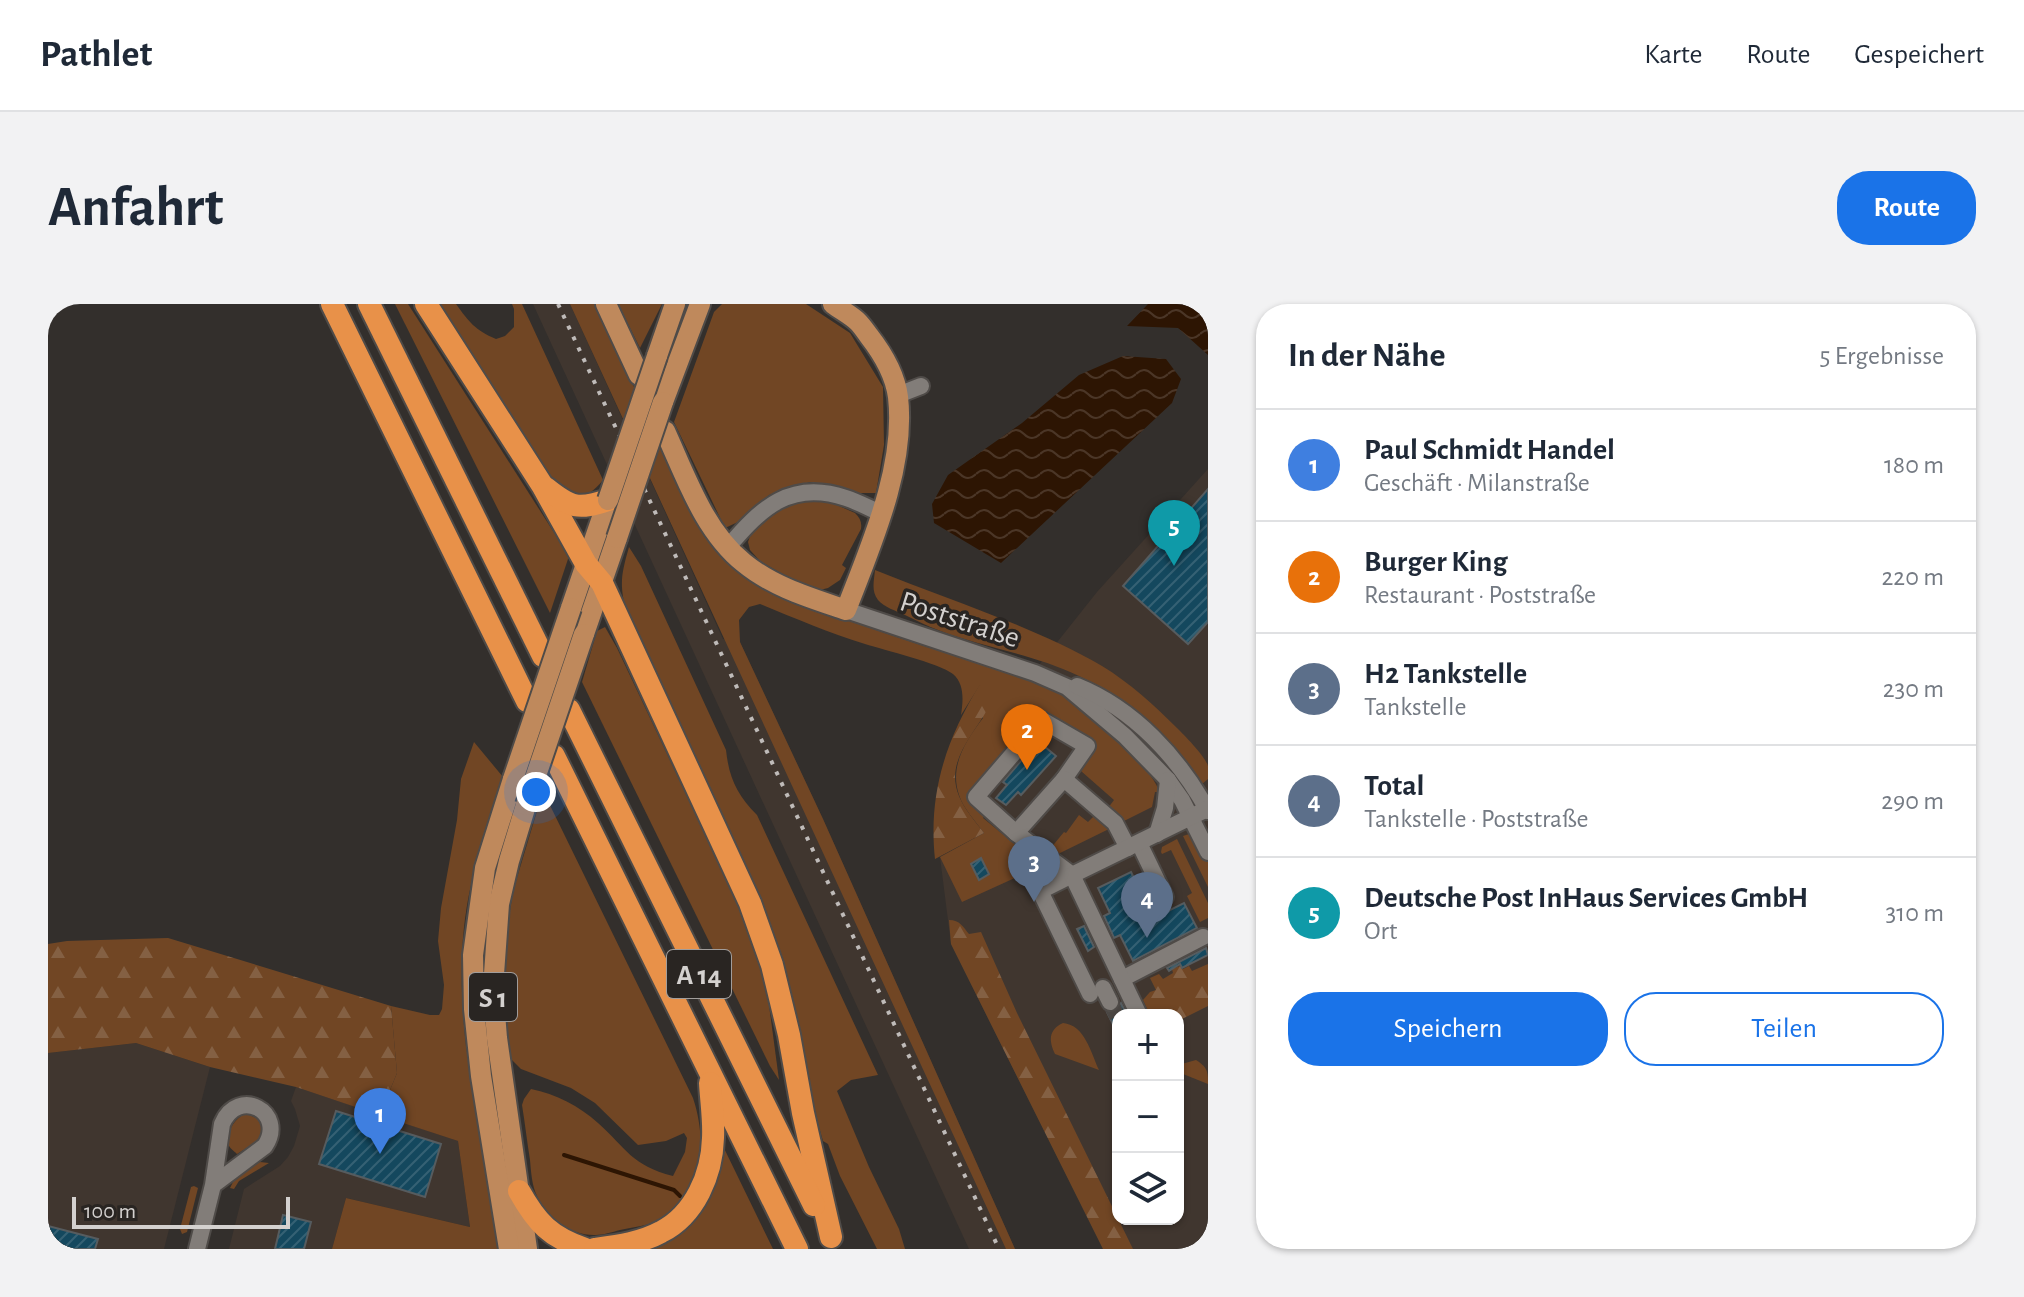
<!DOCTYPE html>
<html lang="de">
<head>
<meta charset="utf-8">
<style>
	:root { --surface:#fff; --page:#f2f2f3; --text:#1f2937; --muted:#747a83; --line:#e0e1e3; --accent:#1a73e8 }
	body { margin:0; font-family:"Alegreya Sans",sans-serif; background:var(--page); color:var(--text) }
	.controls { position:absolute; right:24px; bottom:24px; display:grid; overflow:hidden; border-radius:16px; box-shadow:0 2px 6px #0004 }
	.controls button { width:72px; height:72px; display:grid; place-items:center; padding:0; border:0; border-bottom:2px solid var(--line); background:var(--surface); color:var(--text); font:40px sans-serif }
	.scale { position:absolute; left:24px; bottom:20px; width:218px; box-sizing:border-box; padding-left:8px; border:4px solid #d4d1cf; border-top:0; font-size:22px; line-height:28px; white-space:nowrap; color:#d4d1cf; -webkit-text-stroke:6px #292522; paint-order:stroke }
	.you { position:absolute; left:488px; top:488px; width:28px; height:28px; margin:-20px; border:6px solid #fff; border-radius:50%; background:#1a73e8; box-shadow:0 0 0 12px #1a73e833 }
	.badge { display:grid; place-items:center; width:52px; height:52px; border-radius:50%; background:var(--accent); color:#fff; font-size:26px; font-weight:700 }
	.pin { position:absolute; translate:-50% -66px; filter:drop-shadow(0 2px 4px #0008) }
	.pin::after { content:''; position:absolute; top:42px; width:28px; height:24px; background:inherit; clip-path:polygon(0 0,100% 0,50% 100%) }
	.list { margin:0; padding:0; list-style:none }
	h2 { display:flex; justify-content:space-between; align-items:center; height:104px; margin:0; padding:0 32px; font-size:34px }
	h2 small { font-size:26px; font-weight:400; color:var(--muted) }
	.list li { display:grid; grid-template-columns:52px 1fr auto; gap:24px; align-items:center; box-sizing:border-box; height:112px; padding:0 32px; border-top:2px solid var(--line) }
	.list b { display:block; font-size:30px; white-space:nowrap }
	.list p { margin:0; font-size:26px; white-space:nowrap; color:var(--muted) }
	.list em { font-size:26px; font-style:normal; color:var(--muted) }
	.actions { display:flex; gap:16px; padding:24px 32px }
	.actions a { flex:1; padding:18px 0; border:2px solid var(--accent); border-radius:32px; text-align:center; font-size:28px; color:var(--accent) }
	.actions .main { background:var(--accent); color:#fff }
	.icon { flex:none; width:44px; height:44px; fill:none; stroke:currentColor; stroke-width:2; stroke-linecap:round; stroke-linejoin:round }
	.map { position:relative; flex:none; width:1160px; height:945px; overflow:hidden; border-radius:32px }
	header { display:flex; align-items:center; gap:48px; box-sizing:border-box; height:112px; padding:0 40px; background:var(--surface); border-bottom:2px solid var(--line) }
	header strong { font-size:38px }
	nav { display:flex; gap:44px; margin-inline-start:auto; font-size:28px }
	.intro { display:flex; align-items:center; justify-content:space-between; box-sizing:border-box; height:192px; padding:0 48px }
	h1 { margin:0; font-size:56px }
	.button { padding:20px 36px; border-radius:32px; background:var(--accent); color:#fff; font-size:28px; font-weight:700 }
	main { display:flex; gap:48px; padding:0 48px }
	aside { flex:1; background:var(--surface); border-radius:32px; box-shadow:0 2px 6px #0004 }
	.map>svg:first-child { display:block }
	.built { fill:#40362f; fill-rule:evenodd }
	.grass { fill:#714624 }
	.forest { fill:url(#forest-firs) }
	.water { fill:url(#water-waves) }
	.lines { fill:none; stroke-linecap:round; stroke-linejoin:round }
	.stream { stroke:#2d1503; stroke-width:4 }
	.building { fill:url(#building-hatch); stroke:#565c5f; stroke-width:2 }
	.minor-tunnel { stroke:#4b4744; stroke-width:16; stroke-dasharray:16 8; stroke-linecap:butt }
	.minor-casing { stroke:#4f4b48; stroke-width:20 }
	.major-casing { stroke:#4f4b48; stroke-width:24 }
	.highway-casing { stroke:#4f4b48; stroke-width:26 }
	.minor { stroke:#827d79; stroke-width:16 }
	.major { stroke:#bf895c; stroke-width:20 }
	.highway { stroke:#e89149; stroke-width:22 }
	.rail { stroke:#bfbbb9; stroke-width:4; stroke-dasharray:4 8; stroke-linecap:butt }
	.major-bridge-casing { stroke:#4f4b48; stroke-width:24; stroke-linecap:butt }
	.major-bridge { stroke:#bf895c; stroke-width:20 }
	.labels { text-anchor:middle; stroke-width:7; stroke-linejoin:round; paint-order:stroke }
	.shield { fill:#292522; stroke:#a19d9b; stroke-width:2 }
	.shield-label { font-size:28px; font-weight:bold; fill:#d4d1cf }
	.street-label { font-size:30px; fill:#d4d1cf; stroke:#292522 }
</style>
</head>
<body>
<header>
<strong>Pathlet</strong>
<nav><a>Karte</a><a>Route</a><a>Gespeichert</a></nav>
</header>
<div class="intro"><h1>Anfahrt</h1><a class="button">Route</a></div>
<main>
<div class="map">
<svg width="1160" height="945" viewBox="0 0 1160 945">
	<defs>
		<pattern id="forest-firs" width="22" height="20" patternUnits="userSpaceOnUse" patternTransform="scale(2)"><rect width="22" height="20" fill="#714624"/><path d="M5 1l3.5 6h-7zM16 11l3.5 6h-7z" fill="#846043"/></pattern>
		<pattern id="water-waves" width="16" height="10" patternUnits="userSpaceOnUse" patternTransform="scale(2)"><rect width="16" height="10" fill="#2d1503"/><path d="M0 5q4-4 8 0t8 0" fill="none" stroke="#4b3627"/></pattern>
		<pattern id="building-hatch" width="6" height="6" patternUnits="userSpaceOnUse" patternTransform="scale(2)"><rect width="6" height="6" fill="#14485e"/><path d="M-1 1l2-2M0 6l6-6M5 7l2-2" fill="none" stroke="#356174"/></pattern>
	</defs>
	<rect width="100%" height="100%" fill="#332f2c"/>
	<g class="built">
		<polygon points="485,0 522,0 675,335 692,338 775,515 967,945 921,945"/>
		<path d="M1160,165V945H1055L903,640L892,553L936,529L917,481L976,380L1049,288ZM1070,711H1130V915H1070Z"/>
		<polygon points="88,739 162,763 116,945 0,945 0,749"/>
		<polygon points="248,783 410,837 422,923 298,894 284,945 181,945 196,885 232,862 240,853 246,842 252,822 247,805 243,797"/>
	</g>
	<g class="grass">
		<polygon points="347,0 360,0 521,252 502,309"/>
		<path d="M390,0H408C421,18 427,26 448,35L457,32L466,23V5L464,0H474L555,176C534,202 523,193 503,173Z"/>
		<polygon points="522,0 547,0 587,85 576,117"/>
		<polygon points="570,0 614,0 592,44"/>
		<polygon points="674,0 758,0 802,29 835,83 836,141 828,189 812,189 762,178 721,191 690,218 677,224 626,118 666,8"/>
		<path d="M612,141C632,182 648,230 683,260C713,287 753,300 791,313C831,327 871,341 912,353C949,365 991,376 1025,396C1042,407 1056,423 1070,437C1086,452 1103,468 1112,488H1107L1104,503L1076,517L1060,504L1066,496L1033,467L1027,475L1023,471L1040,453L1029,431L989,410L925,484L921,492L938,509L935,514L968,541L971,537L993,556L968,570L969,573L914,598L892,553L936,529C928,518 915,504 911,491C901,462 918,436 935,414L932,381L913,411C915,398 917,380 905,370C891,359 836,346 817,340C781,329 746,314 712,300L701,303L691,316L692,338L775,515L967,945H958L601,172Z"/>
		<path d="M773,194L807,209C812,214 814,218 813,225L794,261L798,264L792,276L780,284L772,286L760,283L745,276L712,257L702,246L700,238L704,226L738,199Z"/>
		<path d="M581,243L593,262L678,446C681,474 689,491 709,511L830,771L803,776L789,787L821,863L851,925L857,945H829L792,872L780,840L775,837L764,799L755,744L740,674L713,598L579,310C571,281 573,271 581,243Z"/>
		<path d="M827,266C903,297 983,321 1054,362C1082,379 1106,401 1129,424C1137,432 1157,452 1160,462C1160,466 1160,471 1160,475L1154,480C1123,434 1081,397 1031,372C986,350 936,344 890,326C879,322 868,316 857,311C848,307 836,303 830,296C823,287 826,277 827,266Z"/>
		<polygon points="557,323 569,344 688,596 704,637 719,686 731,776 722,762 534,378 549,327"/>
		<path d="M426,438L455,473C443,508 431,544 423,581C411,634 412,688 418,742L450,945H284L298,894L422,923L410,837L349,817L353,804L345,793L342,786L349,769L343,702L382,711H391L394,705L396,681L390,637L393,604L409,516L413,475Z"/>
		<path d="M495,487L645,794C659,836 657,890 613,915C601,922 585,923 572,926C564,928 555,931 548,931C523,932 499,915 489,892C484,882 483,868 482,856C479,838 477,819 474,801L476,795L483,785C508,790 531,802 550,819C579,845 583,861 625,872L637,848L639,834L636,829L618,837L590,841L547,799L523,784L473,765L462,754L457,690V640L465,587Z"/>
		<polygon points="1048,510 1063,524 1008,551 1002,545 1016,528 1018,529 1031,511 1040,518"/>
		<polygon points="1141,530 1146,531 1160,556 1160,583 1135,532"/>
		<polygon points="1129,535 1160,599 1160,614 1152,618 1139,592 1144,589 1123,546 1114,550 1113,548 1114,543"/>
		<path d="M1015,719C1037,721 1043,749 1051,766L1007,750C1001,737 1000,726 1015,719Z"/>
		<path d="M1148,756C1159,763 1160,767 1160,780L1130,768V761Z"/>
		<path d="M197,810C212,813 218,820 213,835L189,850C186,847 181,844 180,839C178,828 187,814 197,810Z"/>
		<polygon points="672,836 725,945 594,945 611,938"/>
		<polygon points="212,858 221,859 191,877 186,885 182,884 188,872"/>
		<polygon points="146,882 150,884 139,928 134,930 132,925 143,883"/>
	</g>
	<g class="forest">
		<path d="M932,380L937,391L939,406C924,433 897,458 911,492C916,505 928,518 936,529L887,555C880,489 898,436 932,380Z"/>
		<path d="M901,616C912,616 915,623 921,630L933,628L969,709L1085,945H1055L903,640Z"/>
		<polygon points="120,634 343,702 349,769 342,786 345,793 349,796 353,804 349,817 248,783 162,763 88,739 0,749 0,640 19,637"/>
		<polygon points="1160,660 1160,702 1130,717 1130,711 1102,711 1095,696 1102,688 1108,686 1102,674 1111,670 1115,675 1125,669 1124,665 1132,662 1135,665 1141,662 1144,667"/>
	</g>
	<g class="water">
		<polygon points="1100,0 1160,0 1160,51 1130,24 1079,22"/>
		<polygon points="1075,52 1118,55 1133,75 1124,99 953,259 886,219 884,200 900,171 974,119 1031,71"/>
	</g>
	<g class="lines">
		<polyline class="stream" points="516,851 626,886 632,892"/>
	</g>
	<g class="building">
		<polygon points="1160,185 1160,318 1140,340 1075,282"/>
		<polygon points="990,437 1008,452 973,491 970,488 958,501 948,494 959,481 955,478"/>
		<polygon points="933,554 941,570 931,576 923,560"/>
		<polygon points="1083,568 1106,614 1136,599 1149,624 1085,657 1072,631 1066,634 1056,612 1062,609 1050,584"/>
		<polygon points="1036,622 1046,643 1040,647 1029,625"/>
		<polygon points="1158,644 1160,651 1134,664 1132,660 1121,667 1119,664"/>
		<polygon points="1073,699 1079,711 1070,711 1070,731 1059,708 1068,707"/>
		<polygon points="288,807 393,840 377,893 271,860"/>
		<polygon points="235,911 263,918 256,945 227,945"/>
		<polygon points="0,922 50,935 47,945 0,945"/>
	</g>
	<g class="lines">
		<polyline class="minor-tunnel" points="1062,698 1070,714"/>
		<g class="minor-casing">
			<g id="minor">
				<polyline points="850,91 873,82"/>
				<path d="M680,243C713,204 743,175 798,194C810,198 821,204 833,209"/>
				<polyline points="798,306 987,369 1019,383 1077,432 1120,476 1134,496 1160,548"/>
				<path d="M1029,382C1086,405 1131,454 1160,507"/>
				<polyline points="1016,475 1039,442 994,416 928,493 968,529 1024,571 992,587 1042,690"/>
				<polyline points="968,529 1016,475 1067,519 1080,544"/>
				<polyline points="1109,530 1117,504 1120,476"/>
				<polyline points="1091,539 1117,593"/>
				<polyline points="1074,675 1155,633"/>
				<polyline points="1055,684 1062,698"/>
				<polyline points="1091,711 1024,571 1159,505"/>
				<path d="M149,945L165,881L174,820C190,782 239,808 217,842L165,881"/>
			</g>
		</g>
		<g class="major-casing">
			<g id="major">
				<polyline points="558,0 591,71"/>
				<polyline points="609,52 627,0"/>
				<polyline points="615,98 652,0"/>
				<path d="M617,127C638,173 656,227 696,259C725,283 763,294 798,306C823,241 858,163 850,93C847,70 835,50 821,32C818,28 814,22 810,18C803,11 793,6 785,0"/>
				<polyline points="523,304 560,196"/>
				<polyline points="536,330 569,234"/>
				<polyline points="478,501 461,557 451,600 445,684 449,734 479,945"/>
				<polyline points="461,945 433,772 426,705 425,651 437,564 465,475"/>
			</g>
		</g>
		<g class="highway-casing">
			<g id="highway">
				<polyline points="284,0 479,397"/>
				<polyline points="321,0 495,352"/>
				<polyline points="378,0 494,181 538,260 554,279 702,599 724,661 741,731 755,809 783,933"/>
				<path d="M498,184C523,204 530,206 560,196"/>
				<polyline points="521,406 766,901"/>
				<polyline points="506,452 749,945"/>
				<path d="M471,887C489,919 502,933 537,945"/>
				<path d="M547,945C569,942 593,939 613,928C647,911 664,870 665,834C666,816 663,797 662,779"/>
			</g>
		</g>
		<use href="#minor" class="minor"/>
		<use href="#major" class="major"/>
		<use href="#highway" class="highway"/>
		<polyline class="rail" points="510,0 951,945"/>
		<g class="major-bridge-casing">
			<g id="major-bridge">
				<polyline points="560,196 609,52"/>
				<polyline points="569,234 615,98"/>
				<polyline points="465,475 523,304"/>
				<polyline points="478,501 536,330"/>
			</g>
		</g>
		<use href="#major-bridge" class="major-bridge"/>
	</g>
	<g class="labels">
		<g class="shield">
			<rect x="619" y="646" width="64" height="48" rx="6"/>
			<rect x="421" y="669" width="48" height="48" rx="6"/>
		</g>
		<g class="shield-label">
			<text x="651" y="680">A 14</text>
			<text x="445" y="703">S 1</text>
		</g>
		<g class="street-label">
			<text transform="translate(912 315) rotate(18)" y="10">Poststraße</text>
		</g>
	</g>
</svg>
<div class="controls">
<button>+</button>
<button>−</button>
<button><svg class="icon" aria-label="layers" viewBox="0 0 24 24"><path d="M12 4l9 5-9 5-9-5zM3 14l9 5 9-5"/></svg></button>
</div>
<div class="scale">100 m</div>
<div class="you"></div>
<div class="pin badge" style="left:332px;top:850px;background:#3f7fe0">1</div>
<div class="pin badge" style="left:979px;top:466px;background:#e8710a">2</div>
<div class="pin badge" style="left:986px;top:598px;background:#5c6f8a">3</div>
<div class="pin badge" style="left:1099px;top:634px;background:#5c6f8a">4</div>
<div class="pin badge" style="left:1126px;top:262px;background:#0f9aa8">5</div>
</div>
<aside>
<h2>In der Nähe<small>5 Ergebnisse</small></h2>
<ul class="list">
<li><span class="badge" style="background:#3f7fe0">1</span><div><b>Paul Schmidt Handel</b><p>Geschäft · Milanstraße</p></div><em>180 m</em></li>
<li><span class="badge" style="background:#e8710a">2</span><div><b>Burger King</b><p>Restaurant · Poststraße</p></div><em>220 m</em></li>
<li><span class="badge" style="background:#5c6f8a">3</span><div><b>H2 Tankstelle</b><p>Tankstelle</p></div><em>230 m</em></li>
<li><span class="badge" style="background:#5c6f8a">4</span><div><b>Total</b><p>Tankstelle · Poststraße</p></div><em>290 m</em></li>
<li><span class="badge" style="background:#0f9aa8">5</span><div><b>Deutsche Post InHaus Services GmbH</b><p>Ort</p></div><em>310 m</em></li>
</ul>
<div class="actions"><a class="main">Speichern</a><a>Teilen</a></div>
</aside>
</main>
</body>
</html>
